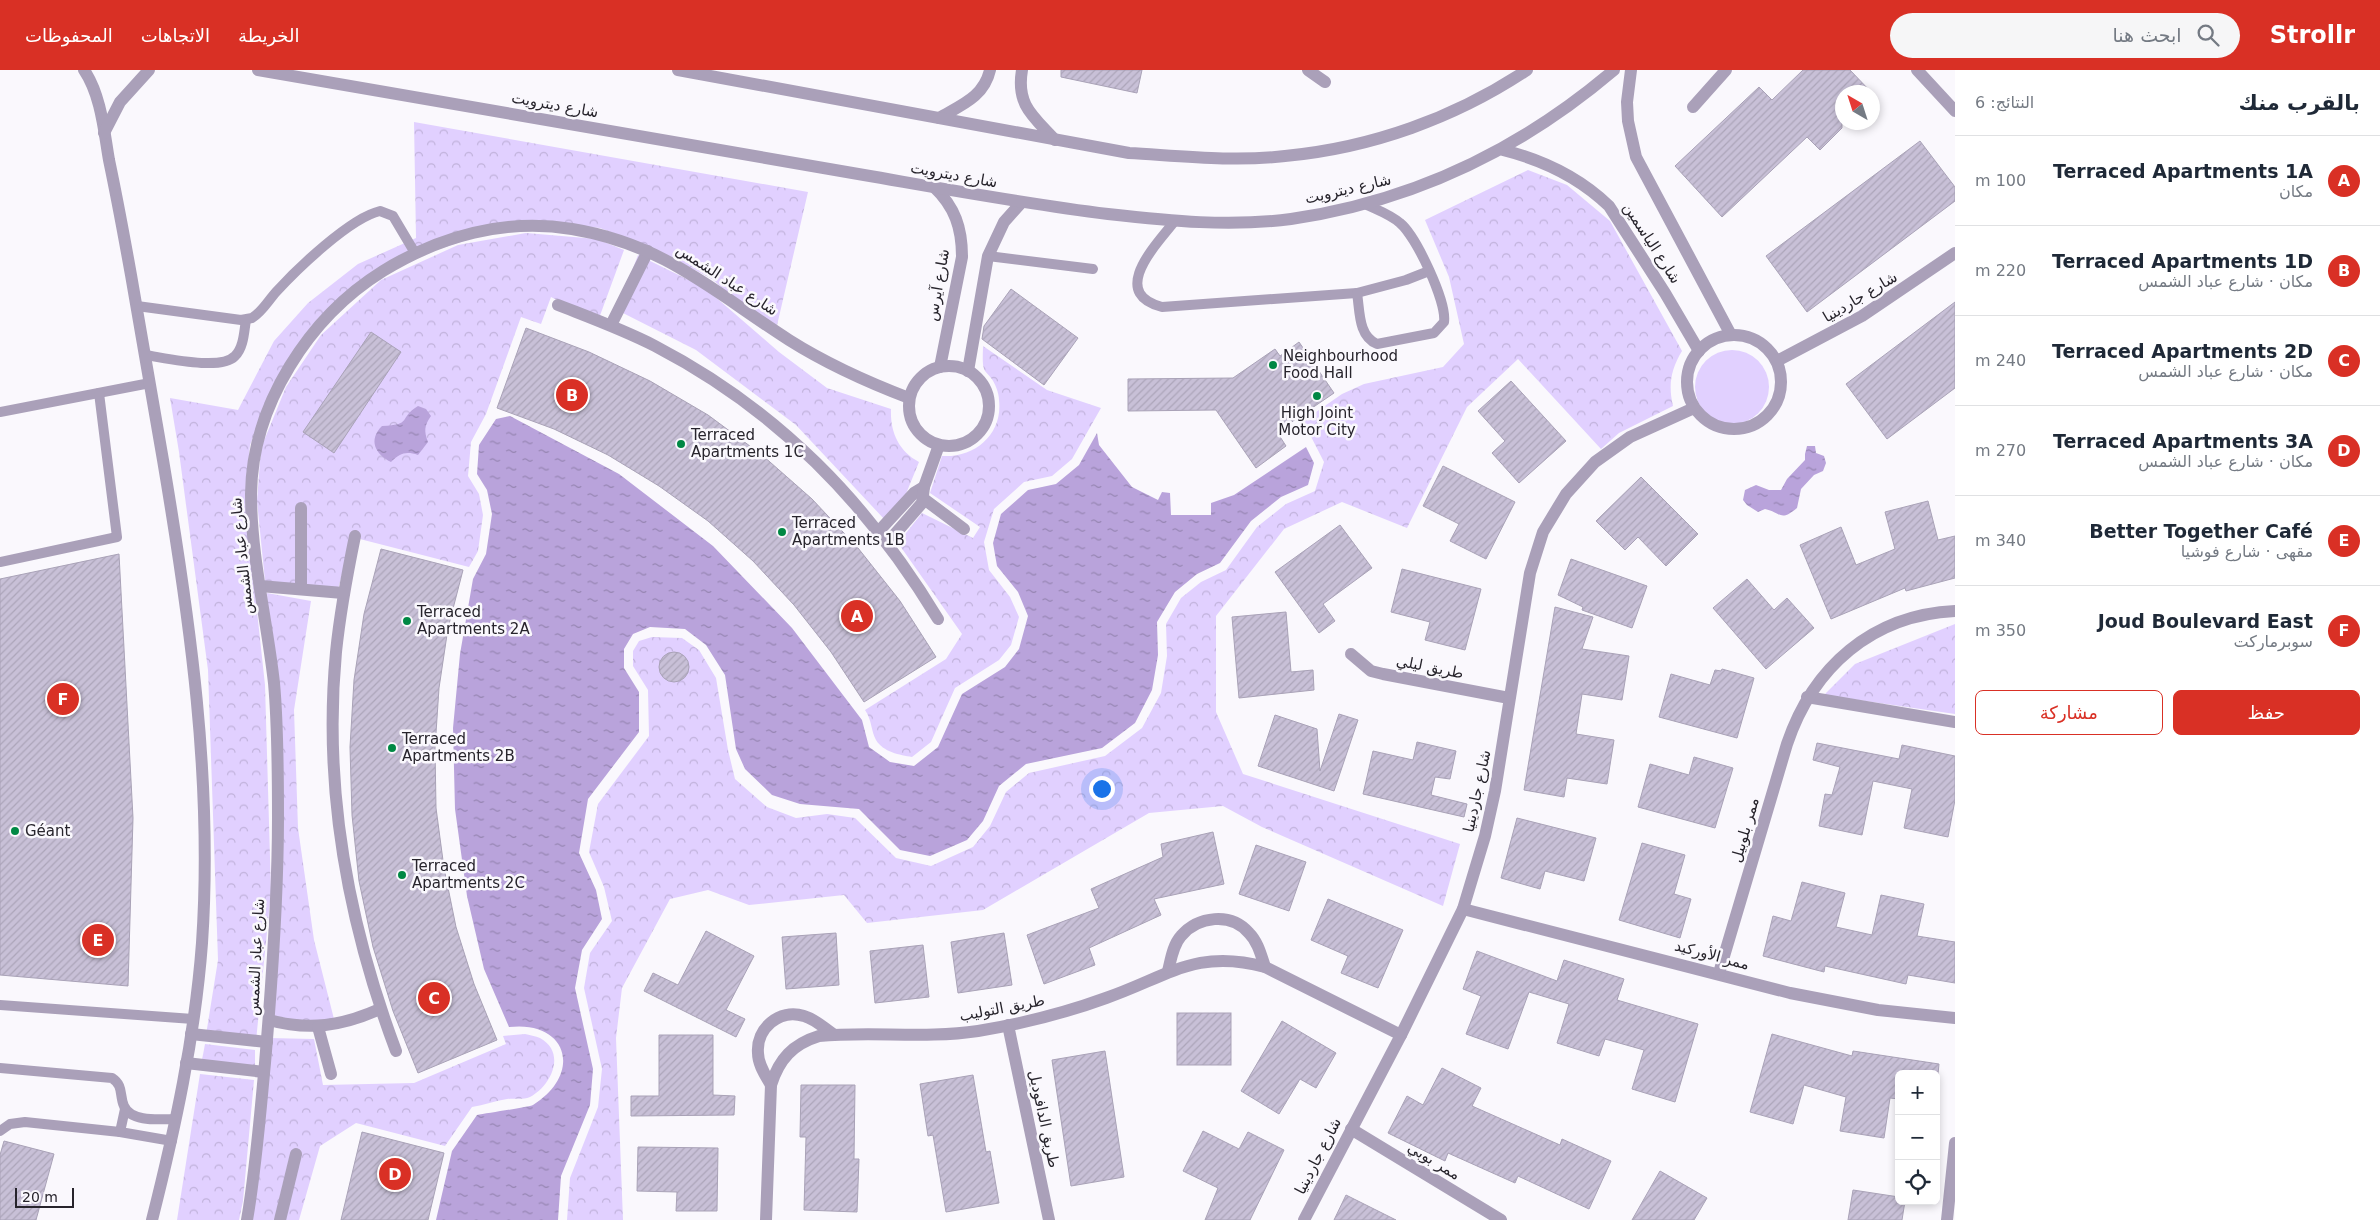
<!DOCTYPE html>
<html lang="ar">
<head>
<meta charset="utf-8">
<style>
	:root { --surface:#fff; --page:#f6f6f7; --text:#1f2937; --muted:#747a83; --line:#e0e1e3; --accent:#d93025 }
	body { margin:0; font-family:"DejaVu Sans","Noto Naskh Arabic",sans-serif; background:var(--page); color:var(--text); direction:rtl }
	.controls { position:absolute; right:15px; bottom:15px; display:grid; overflow:hidden; border-radius:8px; box-shadow:0 2px 8px #0003 }
	.controls button { width:45px; height:45px; display:grid; place-items:center; padding:0; border:0; border-bottom:1px solid var(--line); background:var(--surface); color:var(--text); font:25px sans-serif }
	.compass { position:absolute; left:1835px; top:15px; width:45px; height:45px; border-radius:50%; background:var(--surface); box-shadow:0 2px 8px #0003; rotate:321deg }
	.scale { position:absolute; left:15px; bottom:12px; width:59px; box-sizing:border-box; padding-left:5px; border:2px solid #27242c; border-top:0; font-size:14px; line-height:18px; white-space:nowrap; color:#27242c; -webkit-text-stroke:4px #faf8fd; paint-order:stroke }
	.you { position:absolute; left:1101px; top:718px; width:18px; height:18px; margin:-12px; border:4px solid #fff; border-radius:50%; background:#1a73e8; box-shadow:0 0 0 8px #1a73e833 }
	.badge { display:grid; place-items:center; width:32px; height:32px; border-radius:50%; background:var(--accent); color:#fff; font-size:16px; font-weight:700 }
	.pin { position:absolute; translate:-50% -50%; border:2px solid #fff; box-shadow:0 1px 5px #0006 }
	.list { margin:0; padding:0; list-style:none }
	h2 { display:flex; justify-content:space-between; align-items:center; height:65px; margin:0; padding:0 20px; font-size:21px }
	h2 small { font-size:16px; font-weight:400; color:var(--muted) }
	.list li { display:grid; grid-template-columns:32px 1fr auto; gap:15px; align-items:center; box-sizing:border-box; height:90px; padding:0 20px; border-top:1px solid var(--line) }
	.list b { display:block; font-size:19px; white-space:nowrap }
	.list p { margin:0; font-size:16px; white-space:nowrap; color:var(--muted) }
	.list em { font-size:16px; font-style:normal; color:var(--muted) }
	.actions { display:flex; gap:10px; padding:15px 20px }
	.actions a { flex:1; padding:11px 0; border:1px solid var(--accent); border-radius:8px; text-align:center; font-size:18px; color:var(--accent) }
	.actions .main { background:var(--accent); color:#fff }
	.icon { flex:none; width:28px; height:28px; fill:none; stroke:currentColor; stroke-width:2; stroke-linecap:round; stroke-linejoin:round }
	.map { position:relative; flex:none; width:1955px; height:1150px; overflow:hidden; direction:ltr }
	header { display:flex; align-items:center; gap:30px; box-sizing:border-box; height:70px; padding:0 25px; background:var(--accent); color:#fff }
	header strong { font-size:24px }
	nav { display:flex; gap:28px; margin-inline-start:auto; font-size:18px }
	.search { width:350px; height:45px; background:var(--page); display:flex; align-items:center; gap:12px; box-sizing:border-box; padding:0 18px; border-radius:28px; color:var(--muted); font-size:19px }
	main { display:flex }
	aside { flex:1; background:var(--surface) }
	.map>svg:first-child { display:block }
	.grass { fill:#e1d0ff }
	.park { fill:url(#park-crowns) }
	.water { fill:url(#water-ripples) }
	.building { fill:url(#building-hatch); stroke:#a9a2b7 }
	.lines { fill:none; stroke-linecap:round; stroke-linejoin:round }
	.service { stroke:#aaa0b9; stroke-width:10 }
	.minor { stroke:#aaa0b9; stroke-width:12 }
	.tertiary { stroke:#aaa0b9; stroke-width:12 }
	.poi-dot { fill:#084; stroke:#faf8fd; stroke-width:2 }
	.labels { text-anchor:middle; stroke-width:5; stroke-linejoin:round; paint-order:stroke }
	.street-label { font-size:15px; fill:#27242c; stroke:#faf8fd }
	.poi-label { font-size:15px; fill:#27242c; stroke:#faf8fd; text-anchor:start }
</style>
</head>
<body>
<header>
<strong>Strollr</strong>
<div class="search"><svg class="icon" aria-label="search" viewBox="0 0 24 24"><circle cx="10" cy="10" r="6"/><path d="M15 15l6 6"/></svg>ابحث هنا</div>
<nav><a>الخريطة</a><a>الاتجاهات</a><a>المحفوظات</a></nav>
</header>
<main>
<aside>
<h2>بالقرب منك<small>النتائج: 6</small></h2>
<ul class="list">
<li><span class="badge">A</span><div><b>Terraced Apartments 1A</b><p>مكان</p></div><em>100 m</em></li>
<li><span class="badge">B</span><div><b>Terraced Apartments 1D</b><p>مكان · شارع عباد الشمس</p></div><em>220 m</em></li>
<li><span class="badge">C</span><div><b>Terraced Apartments 2D</b><p>مكان · شارع عباد الشمس</p></div><em>240 m</em></li>
<li><span class="badge">D</span><div><b>Terraced Apartments 3A</b><p>مكان · شارع عباد الشمس</p></div><em>270 m</em></li>
<li><span class="badge">E</span><div><b>Better Together Café</b><p>مقهى · شارع فوشيا</p></div><em>340 m</em></li>
<li><span class="badge">F</span><div><b>Joud Boulevard East</b><p>سوبرماركت</p></div><em>350 m</em></li>
</ul>
<div class="actions"><a class="main">حفظ</a><a>مشاركة</a></div>
</aside>
<div class="map">
<svg width="1955" height="1150" viewBox="0 0 1955 1150">
	<defs>
		<pattern id="park-crowns" width="20" height="18" patternUnits="userSpaceOnUse" patternTransform="scale(1.25)"><rect width="20" height="18" fill="#e1d0ff"/><path d="M2 6a3 3 0 1 1 6 0M12 15a3 3 0 1 1 6 0" fill="none" stroke="#c1b2db"/></pattern>
		<pattern id="water-ripples" width="26" height="14" patternUnits="userSpaceOnUse" patternTransform="scale(1.25)"><rect width="26" height="14" fill="#b9a3db"/><path d="M2 4q2-2 4 0t4 0M15 11q2-2 4 0t4 0" fill="none" stroke="#9685b2"/></pattern>
		<pattern id="building-hatch" width="6" height="6" patternUnits="userSpaceOnUse" patternTransform="scale(1.25)"><rect width="6" height="6" fill="#c8c0d7"/><path d="M-1 1l2-2M0 6l6-6M5 7l2-2" fill="none" stroke="#aca5b9"/></pattern>
	</defs>
	<rect width="100%" height="100%" fill="#faf8fd"/>
	<circle class="grass" cx="1732" cy="317" r="37"/>
	<g class="park">
		<polygon points="414,52 808,122 775,264 712,209 659,181 600,158 525,151 375,200 275,312 250,375 245,431 265,615 271,822 256,971 206,965 218,890 208,600 179,382 170,328 238,340 274,271 308,233 358,194 416,168"/>
		<path d="M1528,100L1567,115L1610,151L1682,281C1671,299 1668,315 1673,336L1619,363L1601,379L1518,289L1467,337L1407,458L1342,432L1284,459L1216,546V642L1243,704L1460,774L1443,836L1262,757L1223,736L1149,743L983,840L867,853L844,825L749,835L708,820L670,829L622,918L616,968L623,1150H567L570,1108L598,1037L602,999L584,918L590,883L612,851L604,817L589,782L598,734L649,666L648,620L633,596V581L639,571L652,567L682,568L699,580L716,608L728,680L735,709L767,737L796,748L827,744L855,748L896,788L931,796L973,777L990,756L1006,722L1029,703L1105,686L1142,658L1161,623L1167,586L1166,554L1181,528L1201,512L1226,500L1257,457L1286,434L1315,421L1324,392L1303,351L1342,324L1364,314L1443,297L1464,274L1449,207L1425,150Z"/>
		<polygon points="526,163 597,169 624,180 598,251 551,227 541,254 521,247 486,344 471,372 468,406 479,424 483,445 478,481 469,497 352,467 337,523 265,511 257,431 261,378 286,317 321,265 381,210 458,175"/>
		<path d="M638,185L705,218L779,282L827,318L891,339C890,361 898,381 919,392L901,436L885,450L796,355L696,280L617,240Z"/>
		<path d="M983,276L1047,320L1101,338L1072,389L1052,406L1024,412L994,439L984,472L989,500L1010,527L1019,547L1011,575L999,590L955,618L931,672L912,687C900,685 883,682 876,670C871,661 872,650 865,640L946,589L962,564L898,473L922,443L973,468L980,457L930,423L942,386C975,388 1003,364 999,330C999,323 995,313 991,308C989,305 985,302 984,299C982,293 983,283 983,276Z"/>
		<polygon points="267,523 311,531 294,640 298,758 314,870 335,953 269,957 282,822"/>
		<polygon points="1955,554 1955,644 1824,625 1855,594"/>
		<path d="M525,964C529,965 536,966 540,968C567,983 551,1016 530,1027C523,1030 514,1028 507,1029C495,1031 484,1035 472,1037L445,1076L356,1053L320,1076L299,1150H251L268,968L314,969L323,1015L414,1013L506,974L503,966Z"/>
		<polygon points="205,974 255,980 255,1002 201,995"/>
		<polygon points="200,1004 254,1010 243,1131 239,1150 177,1150"/>
	</g>
	<g class="water">
		<path d="M418,336L426,339L431,346C424,356 424,361 428,372L418,385C406,381 400,383 391,392C375,384 368,370 382,356C413,355 398,348 418,336Z"/>
		<path d="M510,346L619,404L713,476L792,558L862,650L869,677L890,692L914,696L938,677L962,624L1005,597L1019,579L1028,546L1018,522L997,496L993,473L1001,444L1028,420L1056,414L1079,395L1097,363L1099,375L1132,417L1158,430L1162,422L1170,423L1171,445H1211V433L1234,425L1306,377L1314,393L1308,415L1281,427L1251,451L1220,493L1197,504L1175,522L1157,552L1158,585L1152,620L1135,653L1102,678L1026,694L999,716L983,751L967,770L930,786L900,780L859,739L800,734L772,725L745,699L736,679L725,605L706,575L685,559L650,557L633,564L624,579V598L639,622V662L588,729L579,783L596,820L602,849L582,880L575,918L593,999L590,1035L561,1106L558,1150H436L452,1081L477,1045C487,1043 529,1037 533,1035C583,1004 568,950 509,957L484,899L467,826L455,739L453,658L460,584L473,509L486,484L492,444L487,420L477,404L479,375L496,349Z"/>
		<path d="M1807,376H1815L1816,383L1824,386L1826,393L1823,401L1814,405L1801,419L1797,438C1780,452 1782,443 1765,439L1758,442L1747,435L1743,430L1745,420L1756,415L1769,420H1781L1787,409L1805,390V384Z"/>
	</g>
	<g class="building">
		<polygon points="1061,0 1142,0 1137,23 1061,7"/>
		<polygon points="1803,0 1850,0 1871,22 1842,22 1842,58 1820,80 1807,67 1722,147 1675,96 1759,17 1772,30"/>
		<polygon points="1920,71 1955,117 1955,131 1807,242 1766,186"/>
		<polygon points="1011,219 1078,268 1044,315 982,269 984,256"/>
		<polygon points="1955,232 1955,318 1887,369 1846,314"/>
		<polygon points="526,258 589,282 650,311 708,345 762,385 812,429 858,478 900,531 936,587 864,632 831,582 794,535 753,491 708,451 659,416 608,385 554,359 497,338"/>
		<polygon points="371,262 401,282 334,383 303,362"/>
		<polygon points="1299,272 1334,323 1277,362 1286,376 1256,398 1216,340 1128,341 1128,309 1233,308 1275,279 1280,286"/>
		<polygon points="1511,311 1566,371 1519,413 1492,383 1505,371 1478,341"/>
		<polygon points="1443,396 1515,432 1486,489 1450,471 1459,454 1423,436"/>
		<polygon points="1641,407 1698,464 1666,496 1638,467 1625,480 1596,451"/>
		<polygon points="1928,431 1938,470 1955,466 1955,508 1906,521 1905,518 1831,549 1800,475 1841,457 1856,495 1895,479 1885,442"/>
		<polygon points="1340,455 1372,498 1323,534 1335,551 1319,563 1275,502"/>
		<polygon points="381,479 463,500 448,558 439,618 435,678 436,738 444,798 456,857 474,914 497,970 418,1003 393,941 373,877 359,811 352,745 350,677 354,610 364,544"/>
		<polygon points="119,484 133,748 128,916 0,905 0,509"/>
		<polygon points="1571,489 1647,516 1632,558 1582,540 1583,537 1558,525"/>
		<polygon points="1402,499 1481,519 1465,580 1425,570 1430,552 1391,542"/>
		<polygon points="1747,509 1774,540 1787,528 1814,558 1766,599 1713,538"/>
		<polygon points="1555,537 1593,547 1582,579 1629,586 1622,630 1582,624 1576,664 1614,670 1607,714 1567,708 1564,727 1524,720"/>
		<polygon points="1286,542 1291,602 1313,600 1314,620 1239,628 1232,547"/>
		<circle cx="674" cy="597" r="15"/>
		<polygon points="1722,599 1754,608 1737,668 1659,647 1671,604 1710,615 1715,600 1721,601"/>
		<polygon points="1339,644 1358,650 1334,721 1258,696 1275,645 1317,659 1320,701"/>
		<polygon points="1417,672 1456,681 1450,709 1435,707 1431,725 1467,734 1464,747 1363,724 1373,681 1413,690"/>
		<polygon points="1817,673 1899,689 1902,675 1955,686 1955,730 1948,767 1904,758 1912,719 1873,711 1862,765 1819,756 1825,724 1832,725 1840,697 1813,690"/>
		<polygon points="1694,687 1733,698 1715,758 1638,737 1650,694 1689,705"/>
		<polygon points="1517,748 1596,768 1584,811 1545,801 1540,819 1501,808"/>
		<polygon points="1213,762 1224,814 1154,829 1161,845 1089,878 1095,895 1044,914 1027,865 1099,838 1091,819 1163,787 1161,774"/>
		<polygon points="1642,773 1685,785 1674,824 1691,829 1680,868 1619,850"/>
		<polygon points="1256,775 1306,792 1289,841 1239,824"/>
		<polygon points="1802,812 1845,823 1836,857 1872,865 1881,825 1924,834 1917,866 1955,872 1955,913 1908,905 1906,914 1825,896 1824,902 1763,886 1773,846 1791,851"/>
		<polygon points="1328,829 1403,860 1378,918 1341,903 1348,886 1311,870"/>
		<polygon points="706,861 754,886 726,940 745,949 736,967 644,921 653,903 678,915"/>
		<polygon points="836,863 839,915 786,919 782,867"/>
		<polygon points="1004,863 1012,915 958,923 951,872"/>
		<polygon points="923,875 929,927 875,933 870,881"/>
		<polygon points="1477,881 1557,911 1564,890 1624,909 1617,930 1698,954 1675,1032 1632,1019 1644,980 1605,969 1599,986 1557,973 1569,934 1529,922 1508,979 1466,964 1481,926 1463,919"/>
		<rect x="1177" y="943" width="54" height="52"/>
		<polygon points="1282,951 1336,983 1316,1018 1300,1009 1279,1044 1241,1021"/>
		<polygon points="1772,964 1852,986 1853,981 1939,994 1938,1004 1899,1004 1899,1029 1890,1028 1884,1068 1840,1061 1846,1027 1804,1015 1793,1054 1750,1042"/>
		<polygon points="659,965 713,965 713,1025 735,1026 734,1045 631,1046 631,1026 659,1026"/>
		<polygon points="1105,981 1124,1107 1071,1116 1052,990"/>
		<polygon points="1442,998 1481,1018 1472,1036 1560,1075 1562,1069 1611,1091 1589,1139 1518,1106 1515,1113 1448,1083 1445,1091 1388,1063 1407,1026 1423,1035"/>
		<polygon points="973,1005 986,1082 990,1081 999,1133 946,1142 933,1065 928,1066 920,1014"/>
		<polygon points="801,1015 855,1015 854,1089 859,1089 857,1142 804,1140 806,1067 800,1067"/>
		<polygon points="1203,1061 1239,1079 1248,1062 1284,1080 1250,1150 1205,1150 1218,1118 1183,1101"/>
		<polygon points="362,1062 444,1083 428,1150 341,1150"/>
		<polygon points="4,1071 54,1084 36,1150 0,1150 0,1085"/>
		<polygon points="638,1077 718,1078 717,1141 676,1141 677,1122 637,1121"/>
		<polygon points="1660,1101 1707,1128 1694,1150 1632,1150"/>
		<polygon points="1853,1120 1899,1127 1899,1131 1905,1131 1902,1150 1848,1150"/>
		<polygon points="1346,1125 1396,1150 1334,1150"/>
	</g>
	<g class="lines">
		<g class="service">
			<path d="M1174,152C1157,174 1108,223 1162,237L1357,223L1406,210L1429,201"/>
			<polyline points="988,186 1093,199"/>
			<path d="M1357,223C1360,241 1358,266 1377,274L1434,263L1444,252C1447,232 1416,166 1400,153C1390,144 1377,140 1365,134"/>
			<path d="M137,236L241,250L252,248C262,242 268,231 276,222C297,199 350,148 380,141L393,146L415,183"/>
			<path d="M145,285C166,288 221,301 235,286C244,277 244,261 246,250"/>
			<polyline points="0,342 150,313"/>
			<polyline points="0,492 117,467 99,323"/>
			<polyline points="0,935 193,949"/>
			<path d="M0,998L112,1008C124,1016 119,1025 124,1036C131,1053 162,1049 176,1049"/>
			<polyline points="0,1061 10,1054 25,1052 120,1062 172,1071"/>
			<polyline points="120,1062 125,1039"/>
		</g>
		<g class="minor">
			<path d="M84,0C101,25 104,61 109,90C117,128 124,166 131,205C142,266 152,328 163,390C190,550 213,710 202,873C195,967 175,1059 152,1150"/>
			<path d="M1022,0C1016,35 1033,46 1055,70"/>
			<polyline points="1308,0 1325,12"/>
			<polyline points="1631,0 1627,32 1628,51 1636,87 1731,265"/>
			<polyline points="1917,0 1955,41"/>
			<polyline points="1693,37 1726,0"/>
			<path d="M939,48C961,35 984,27 990,0"/>
			<polyline points="104,63 120,32 149,0"/>
			<path d="M1503,80C1543,90 1579,107 1609,136L1665,223L1699,281"/>
			<path d="M934,117C955,137 962,158 962,187L940,297"/>
			<path d="M558,235C591,248 624,260 655,276C778,340 867,432 938,549"/>
			<polyline points="611,255 648,181"/>
			<circle cx="1734" cy="312" r="47"/>
			<polyline points="1777,291 1862,246 1955,183"/>
			<circle cx="949" cy="336" r="40"/>
			<polyline points="968,301 988,186 1004,152 1021,133"/>
			<polyline points="924,429 964,459"/>
			<polyline points="301,438 301,519"/>
			<polyline points="879,461 914,423 924,417"/>
			<path d="M355,466C347,505 340,543 336,582C323,719 348,853 396,981"/>
			<polyline points="888,472 922,433 924,417 939,375"/>
			<polyline points="260,516 343,523"/>
			<polyline points="1351,584 1371,601 1383,604 1509,628"/>
			<polyline points="1807,627 1955,652"/>
			<polyline points="1463,839 1790,923 1878,940 1955,948"/>
			<path d="M1168,901C1171,889 1173,875 1181,866C1198,846 1231,842 1249,863C1258,872 1261,885 1265,897"/>
			<path d="M1719,903L1787,674C1813,597 1872,545 1955,541"/>
			<path d="M269,950C309,961 342,956 380,939"/>
			<polyline points="1008,955 1049,1150"/>
			<polyline points="318,957 331,1004"/>
			<polyline points="191,964 267,972"/>
			<polyline points="186,993 264,1002"/>
			<path d="M771,1015C766,1006 758,995 758,983C756,959 779,938 804,946C815,949 824,958 833,964"/>
			<polyline points="1351,1059 1501,1150"/>
			<path d="M247,1150C256,1098 260,1045 265,993C272,911 278,829 278,747C278,703 278,657 274,613C267,550 251,487 251,424C252,335 309,247 383,201C440,166 505,148 572,159C664,174 714,222 789,270C827,294 867,312 909,328"/>
			<polyline points="280,1150 296,1084"/>
			<path d="M766,1150L771,1015C779,989 793,974 819,966C872,961 925,969 978,961C1021,954 1065,943 1106,928C1167,907 1196,878 1265,897L1401,965"/>
			<polyline points="1304,1150 1401,965 1463,839 1485,766 1495,721 1530,503 1543,462 1566,424 1595,392 1630,367 1694,338"/>
			<polyline points="1947,1150 1955,1073"/>
		</g>
		<g class="tertiary">
			<path d="M258,0C460,35 662,70 864,105C945,119 1026,134 1108,144C1170,151 1230,157 1291,149C1415,131 1520,80 1614,0"/>
			<path d="M678,0L1129,83C1181,86 1234,92 1285,86C1371,78 1455,48 1527,0"/>
		</g>
	</g>
	<g class="poi-dot">
		<circle cx="1273" cy="295" r="5"/>
		<circle cx="1317" cy="326" r="5"/>
		<circle cx="681" cy="374" r="5"/>
		<circle cx="782" cy="462" r="5"/>
		<circle cx="407" cy="551" r="5"/>
		<circle cx="392" cy="678" r="5"/>
		<circle cx="15" cy="761" r="5"/>
		<circle cx="402" cy="805" r="5"/>
	</g>
	<g class="labels">
		<g class="street-label">
			<text transform="translate(555 35) rotate(10)" y="5">شارع ديترويت</text>
			<text transform="translate(954 105) rotate(10)" y="5">شارع ديترويت</text>
			<text transform="translate(1348 119) rotate(-13)" y="5">شارع ديترويت</text>
			<text transform="translate(1652 173) rotate(57)" y="5">شارع الياسمين</text>
			<text transform="translate(727 210) rotate(33)" y="5">شارع عباد الشمس</text>
			<text transform="translate(938 215) rotate(-80)" y="5">شارع آيرس</text>
			<text transform="translate(1860 227) rotate(-31)" y="5">شارع جاردينيا</text>
			<text transform="translate(242 486) rotate(-96)" y="5">شارع عباد الشمس</text>
			<text transform="translate(1430 597) rotate(11)" y="5">طريق ليلي</text>
			<text transform="translate(1477 721) rotate(-78)" y="5">شارع جاردينيا</text>
			<text transform="translate(1745 760) rotate(-74)" y="5">ممر بلوبيل</text>
			<text transform="translate(1712 885) rotate(15)" y="5">ممر الأوركيد</text>
			<text transform="translate(256 887) rotate(-87)" y="5">شارع عباد الشمس</text>
			<text transform="translate(1002 938) rotate(-11)" y="5">طريق التوليب</text>
			<text transform="translate(1044 1049) rotate(78)" y="5">طريق الدافوديل</text>
			<text transform="translate(1318 1086) rotate(-63)" y="5">شارع جاردينيا</text>
			<text transform="translate(1434 1091) rotate(31)" y="5">ممر بوبي</text>
		</g>
		<g class="poi-label">
			<text x="1283" y="291">Neighbourhood<tspan x="1283" dy="17">Food Hall</tspan></text>
			<text x="1317" y="348" text-anchor="middle">High Joint<tspan x="1317" dy="17">Motor City</tspan></text>
			<text x="691" y="370">Terraced<tspan x="691" dy="17">Apartments 1C</tspan></text>
			<text x="792" y="458">Terraced<tspan x="792" dy="17">Apartments 1B</tspan></text>
			<text x="417" y="547">Terraced<tspan x="417" dy="17">Apartments 2A</tspan></text>
			<text x="402" y="674">Terraced<tspan x="402" dy="17">Apartments 2B</tspan></text>
			<text x="25" y="766">Géant</text>
			<text x="412" y="801">Terraced<tspan x="412" dy="17">Apartments 2C</tspan></text>
		</g>
	</g>
</svg>
<div class="controls">
<button>+</button>
<button>−</button>
<button><svg class="icon" aria-label="locate" viewBox="0 0 24 24"><circle cx="12" cy="12" r="6"/><path d="M12 2v4M12 18v4M2 12h4M18 12h4"/></svg></button>
</div>
<svg class="compass" viewBox="-18 -18 36 36"><path d="M0-13l5 13h-10z" fill="#e53935"/><path d="M0 13l5-13h-10z" fill="#747a83"/></svg>
<div class="scale">20 m</div>
<div class="you"></div>
<div class="pin badge" style="left:857px;top:546px">A</div>
<div class="pin badge" style="left:572px;top:325px">B</div>
<div class="pin badge" style="left:434px;top:928px">C</div>
<div class="pin badge" style="left:395px;top:1104px">D</div>
<div class="pin badge" style="left:98px;top:870px">E</div>
<div class="pin badge" style="left:63px;top:629px">F</div>
</div>
</main>
</body>
</html>
